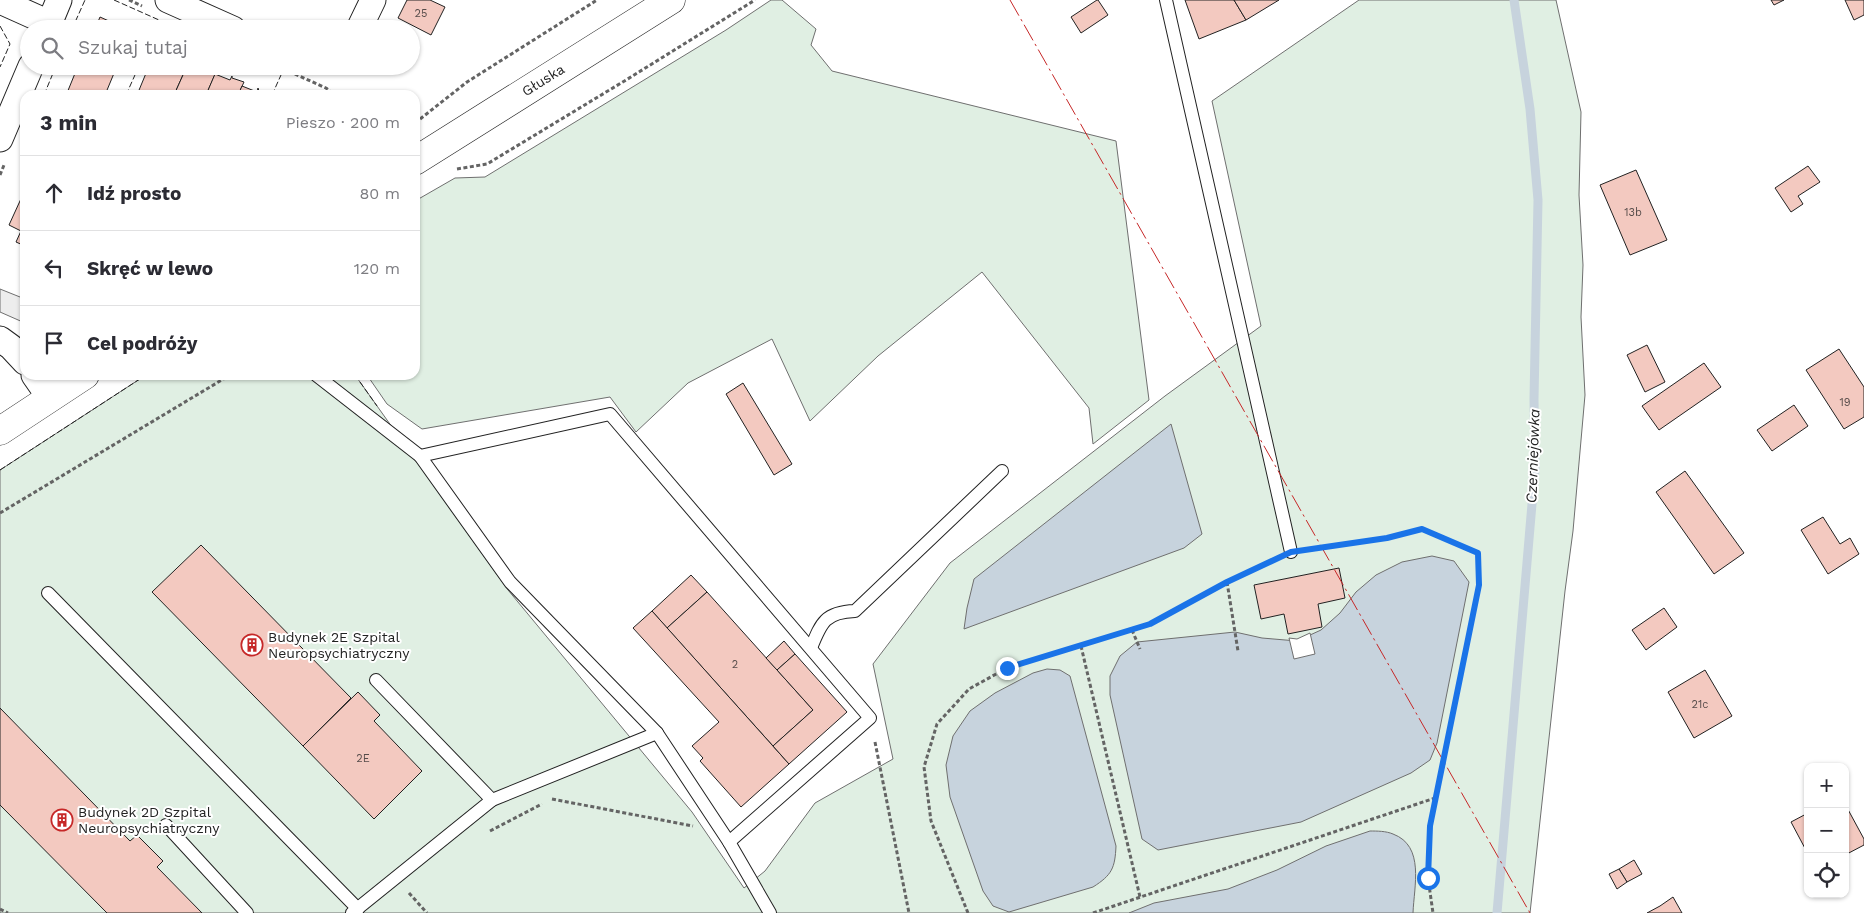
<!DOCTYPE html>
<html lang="pl">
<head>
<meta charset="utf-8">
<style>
	:root { --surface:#fff; --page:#f2f2f3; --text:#2b2b33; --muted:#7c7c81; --line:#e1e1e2 }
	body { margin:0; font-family:"Work Sans",sans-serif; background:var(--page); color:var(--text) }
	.controls { position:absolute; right:15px; bottom:15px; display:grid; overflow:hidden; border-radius:10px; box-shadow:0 1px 4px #0004 }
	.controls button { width:45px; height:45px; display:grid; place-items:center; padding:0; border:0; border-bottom:1px solid var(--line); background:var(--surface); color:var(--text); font:25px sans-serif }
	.stop { position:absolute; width:15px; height:15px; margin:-11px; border:4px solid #1a73e8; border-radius:50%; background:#fff }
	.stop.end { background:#1a73e8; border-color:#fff; box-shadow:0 1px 5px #0008 }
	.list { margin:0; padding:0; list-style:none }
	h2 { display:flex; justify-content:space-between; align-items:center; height:65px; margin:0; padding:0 20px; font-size:21px }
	h2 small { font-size:16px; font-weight:400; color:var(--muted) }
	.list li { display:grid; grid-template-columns:32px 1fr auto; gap:15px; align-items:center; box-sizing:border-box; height:75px; padding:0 20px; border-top:1px solid var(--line) }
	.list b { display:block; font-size:19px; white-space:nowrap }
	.list em { font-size:16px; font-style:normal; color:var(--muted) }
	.icon { flex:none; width:28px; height:28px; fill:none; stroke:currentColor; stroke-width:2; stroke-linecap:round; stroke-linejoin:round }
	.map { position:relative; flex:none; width:1864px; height:913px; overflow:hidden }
	.search { position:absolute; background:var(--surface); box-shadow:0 1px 4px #0004; left:20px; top:20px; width:400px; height:55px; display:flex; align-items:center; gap:12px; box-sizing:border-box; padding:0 18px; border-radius:28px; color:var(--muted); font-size:19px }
	.panel { position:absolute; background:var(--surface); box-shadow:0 1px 4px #0004; left:20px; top:90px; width:400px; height:290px; border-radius:15px }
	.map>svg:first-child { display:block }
	.green { fill:#e0efe3; stroke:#6f6f6f }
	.parking { fill:#ededed; stroke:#6f6f6f }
	.water { fill:#c7d3dd; stroke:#6f6f6f }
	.pier { fill:#fff; stroke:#6f6f6f }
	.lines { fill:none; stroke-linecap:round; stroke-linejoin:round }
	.stream { stroke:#c7d3dd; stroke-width:9 }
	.building { fill:#f3c9c0; stroke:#222 }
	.lane-casing { stroke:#222; stroke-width:14 }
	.street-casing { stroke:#222; stroke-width:27 }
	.secondary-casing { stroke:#222; stroke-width:29 }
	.path { stroke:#646464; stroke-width:3; stroke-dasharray:4 2.5; stroke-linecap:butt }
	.lane { stroke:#fff; stroke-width:12 }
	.street { stroke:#fff; stroke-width:25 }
	.secondary { stroke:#fff; stroke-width:28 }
	.fence { stroke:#222; stroke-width:1; stroke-dasharray:6 2.5; stroke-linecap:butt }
	.power { stroke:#c62828; stroke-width:1; stroke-dasharray:18 4 2.5 4; stroke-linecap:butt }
	.route { stroke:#1a73e8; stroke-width:6 }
	.labels { text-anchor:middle; stroke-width:4; stroke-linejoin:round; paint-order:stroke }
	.number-label { font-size:11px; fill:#564c4a }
	.street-label { font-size:14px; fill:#222; stroke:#fff }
	.poi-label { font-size:14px; fill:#222; stroke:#fff; text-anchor:start }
	.water-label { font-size:15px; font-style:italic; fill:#222; stroke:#fff }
</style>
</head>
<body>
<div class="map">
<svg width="1864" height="913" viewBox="0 0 1864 913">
	<rect width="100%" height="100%" fill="#fff"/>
	<g class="green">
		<polygon points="771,0 782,0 816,29 811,45 832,71 1116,141 1149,400 1093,444 1089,408 982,272 878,356 810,421 772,339 688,383 636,432 610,397 422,429 387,404 367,375 415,375 415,201 455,178 485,177 726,30"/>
		<polygon points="1359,0 1556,0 1581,112 1579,195 1583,265 1581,317 1585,395 1573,531 1565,591 1530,913 0,913 0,470 146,375 355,375 508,590 692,812 744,888 765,871 815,803 893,759 873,664 950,563 1165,396 1261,326 1212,101"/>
	</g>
	<polygon class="parking" points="0,289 25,299 25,323 0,312"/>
	<g class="water">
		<polygon points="1171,424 1202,534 1184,548 964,629 967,608 974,579"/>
		<polygon points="1432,556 1454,561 1469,582 1437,743 1430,760 1411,773 1301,822 1158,850 1142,839 1110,695 1110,676 1120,656 1137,642 1235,632 1262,638 1297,641 1321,630 1340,613 1356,592 1376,575 1402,562"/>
		<path d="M1047,669L1060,670L1070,676L1116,846C1115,868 1112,875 1093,887L1009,912L993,906L983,891L950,797L946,765L953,736L970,711L995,693L1033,673Z"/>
		<path d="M1370,831C1377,831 1386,831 1393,834C1425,846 1414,886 1413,913H1129L1154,903L1228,889L1277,870L1326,846Z"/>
	</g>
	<polygon class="pier" points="1310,633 1315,654 1294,659 1289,638 1297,639"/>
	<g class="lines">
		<polyline class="stream" points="1497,913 1535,469 1534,399 1538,200 1530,109 1514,0"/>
	</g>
	<g class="building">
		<polygon points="407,0 430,0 445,7 431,35 398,18"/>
		<polygon points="1097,0 1098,0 1108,15 1081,33 1071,17"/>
		<polygon points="1185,0 1234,0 1246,20 1199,39"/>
		<polygon points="1234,0 1279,0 1246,20"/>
		<polygon points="1771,0 1784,0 1774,5"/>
		<polygon points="1845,0 1864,0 1864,15 1854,20"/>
		<polygon points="100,17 120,26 119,29 95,29"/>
		<polygon points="78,66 117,66 105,95 71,95 67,93"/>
		<polygon points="149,66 187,66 174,95 137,95"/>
		<polygon points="187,66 198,66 203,68 206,66 217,70 206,95 174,95"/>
		<polygon points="215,74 230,80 232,76 232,78 244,82 238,95 206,95"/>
		<polygon points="242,86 257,92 258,88 259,91 269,95 271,94 270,95 238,95"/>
		<polygon points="1808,166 1820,182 1798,196 1803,204 1791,212 1775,188"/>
		<polygon points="1636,170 1667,240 1630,255 1600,185"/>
		<polygon points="25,190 25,246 16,242 21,231 9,225"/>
		<polygon points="1647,345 1665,382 1645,392 1627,355"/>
		<polygon points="1839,349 1864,387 1864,417 1844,429 1806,370"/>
		<polygon points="1704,363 1721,387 1659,430 1642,406"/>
		<polygon points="743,383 792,464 774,475 726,394"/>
		<polygon points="1794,405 1808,426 1772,451 1757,430"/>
		<polygon points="1685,471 1744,553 1714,574 1656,492"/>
		<polygon points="1823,517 1840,544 1850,538 1859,554 1828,574 1801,530"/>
		<polygon points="201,545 351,698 303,746 152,592"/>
		<polygon points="1339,568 1345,598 1318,604 1322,627 1288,634 1284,614 1261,619 1254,585"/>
		<polygon points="691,575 707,592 667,628 652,611"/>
		<polygon points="707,592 813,710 773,746 667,628"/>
		<polygon points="1664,608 1677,627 1646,650 1632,630"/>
		<polygon points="652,611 789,764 741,807 700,761 703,758 692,746 719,722 633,628"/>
		<polygon points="784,641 795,654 777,670 766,658"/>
		<polygon points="795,654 847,712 789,764 773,746 813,710 777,670"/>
		<polygon points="1705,670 1732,716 1694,738 1668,692"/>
		<polygon points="358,692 380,715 374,721 422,771 374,819 303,746"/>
		<polygon points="0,708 130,841 137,835 163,861 157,867 202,913 107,913 0,805"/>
		<polygon points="1845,804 1864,839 1864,845 1845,855"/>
		<polygon points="1808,813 1808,854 1791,822"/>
		<polygon points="1634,860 1642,874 1627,882 1619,869"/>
		<polygon points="1619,869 1627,882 1617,889 1609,874"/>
		<polygon points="1673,897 1682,913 1647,913 1660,906"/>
	</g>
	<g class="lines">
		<g class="lane-casing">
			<g id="lane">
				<polyline points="1166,0 1291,552"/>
				<polyline points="316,375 420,456 610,414 870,718 729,842"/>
				<polyline points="420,456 510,582 657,733 729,842 770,913"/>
				<polyline points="48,593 358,909"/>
				<path d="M811,648C821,623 825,612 855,611L1002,471"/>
				<polyline points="492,800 657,733"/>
				<polyline points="166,825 247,913"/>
				<polyline points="352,913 492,800 376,680"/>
			</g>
		</g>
		<g class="street-casing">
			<g id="street">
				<polyline points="168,0 233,29"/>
				<polyline points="0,1 49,23"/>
				<polyline points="47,29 59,0"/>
				<polyline points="359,29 373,0"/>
				<polyline points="0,139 31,66"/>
				<polyline points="0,339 11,347 25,362"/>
				<polyline points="34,375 50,398"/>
			</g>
		</g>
		<g class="secondary-casing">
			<g id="secondary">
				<polyline points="415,161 671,0"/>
				<polyline points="0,431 85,375"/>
			</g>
		</g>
		<g class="path">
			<polyline points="129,0 142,6"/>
			<polyline points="258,22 272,29"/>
			<polyline points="277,66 326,88 335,95"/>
			<polyline points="415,123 467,82 597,0"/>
			<polyline points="457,169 487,164 626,80 755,0"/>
			<polyline points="0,175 4,165"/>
			<polyline points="0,513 230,375"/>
			<polyline points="1312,549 1387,538 1422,529 1478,553 1479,585 1430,826 1428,878 1433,913"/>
			<polyline points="1227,582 1238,651"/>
			<polyline points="1132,630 1140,649"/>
			<polyline points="1081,646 1140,897"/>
			<polyline points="875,742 909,913"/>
			<polyline points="552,799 693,826"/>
			<polyline points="490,831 542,804"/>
			<polyline points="409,893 427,913"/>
			<polyline points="0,909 8,913"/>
			<polyline points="968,913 931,821 924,767 937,724 969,689 1007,668 1150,624 1227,582 1273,561"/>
			<polyline points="1093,913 1435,798"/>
		</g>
		<use href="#lane" class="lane"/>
		<use href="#street" class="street"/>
		<use href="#secondary" class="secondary"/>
		<g class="fence">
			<polyline points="114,0 159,20 155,29"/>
			<polyline points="0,26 10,44 0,67"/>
			<polyline points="72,29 85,0"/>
			<polyline points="44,95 56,66"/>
			<polyline points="126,95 139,66"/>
			<polyline points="272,95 281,75"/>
			<polyline points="355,375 377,406"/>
			<polyline points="0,470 146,375"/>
		</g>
		<polyline class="power" points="1010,0 1530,913"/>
	</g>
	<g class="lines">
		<polyline class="route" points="1007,668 1150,624 1227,582 1291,552 1387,538 1422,529 1478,553 1479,585 1430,826 1428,878"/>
	</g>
	<defs>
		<g id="building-ring" transform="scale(1.125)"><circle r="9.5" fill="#fff" stroke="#c62828" stroke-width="1.5"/><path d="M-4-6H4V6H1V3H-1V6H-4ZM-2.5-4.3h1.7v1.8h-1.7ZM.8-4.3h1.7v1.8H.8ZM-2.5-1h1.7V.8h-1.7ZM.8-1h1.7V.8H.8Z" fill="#c62828"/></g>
	</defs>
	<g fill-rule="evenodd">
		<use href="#building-ring" x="252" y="645"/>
		<use href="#building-ring" x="62" y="820"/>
	</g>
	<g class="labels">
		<g class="number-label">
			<text x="421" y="17">25</text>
			<text x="1633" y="216">13b</text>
			<text x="1845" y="406">19</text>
			<text x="735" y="668">2</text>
			<text x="1700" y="708">21c</text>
			<text x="363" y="762">2E</text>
		</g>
		<g class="street-label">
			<text transform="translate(543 80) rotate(-32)" y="5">Głuska</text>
		</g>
		<g class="poi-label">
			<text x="268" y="642">Budynek 2E Szpital<tspan x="268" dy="16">Neuropsychiatryczny</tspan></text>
			<text x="78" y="817">Budynek 2D Szpital<tspan x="78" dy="16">Neuropsychiatryczny</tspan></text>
		</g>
		<g class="water-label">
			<text transform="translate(1533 456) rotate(-88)" y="5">Czerniejówka</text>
		</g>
	</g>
</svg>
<div class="controls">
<button>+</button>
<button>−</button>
<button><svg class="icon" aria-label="locate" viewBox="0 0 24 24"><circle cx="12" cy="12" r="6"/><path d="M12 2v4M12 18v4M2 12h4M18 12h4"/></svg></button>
</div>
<div class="stop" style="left:1428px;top:878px"></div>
<div class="stop end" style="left:1007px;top:668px"></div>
<div class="search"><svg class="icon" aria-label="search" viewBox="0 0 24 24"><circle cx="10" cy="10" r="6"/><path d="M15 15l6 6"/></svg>Szukaj tutaj</div>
<section class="panel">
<h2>3 min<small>Pieszo · 200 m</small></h2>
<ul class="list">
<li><svg class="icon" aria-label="ahead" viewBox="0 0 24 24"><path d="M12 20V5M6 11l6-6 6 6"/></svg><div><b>Idź prosto</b></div><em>80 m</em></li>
<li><svg class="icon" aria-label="left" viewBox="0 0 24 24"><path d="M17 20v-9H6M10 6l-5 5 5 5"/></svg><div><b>Skręć w lewo</b></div><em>120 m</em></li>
<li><svg class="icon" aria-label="arrive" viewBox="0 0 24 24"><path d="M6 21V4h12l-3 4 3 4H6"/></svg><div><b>Cel podróży</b></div></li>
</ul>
</section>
</div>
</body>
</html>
